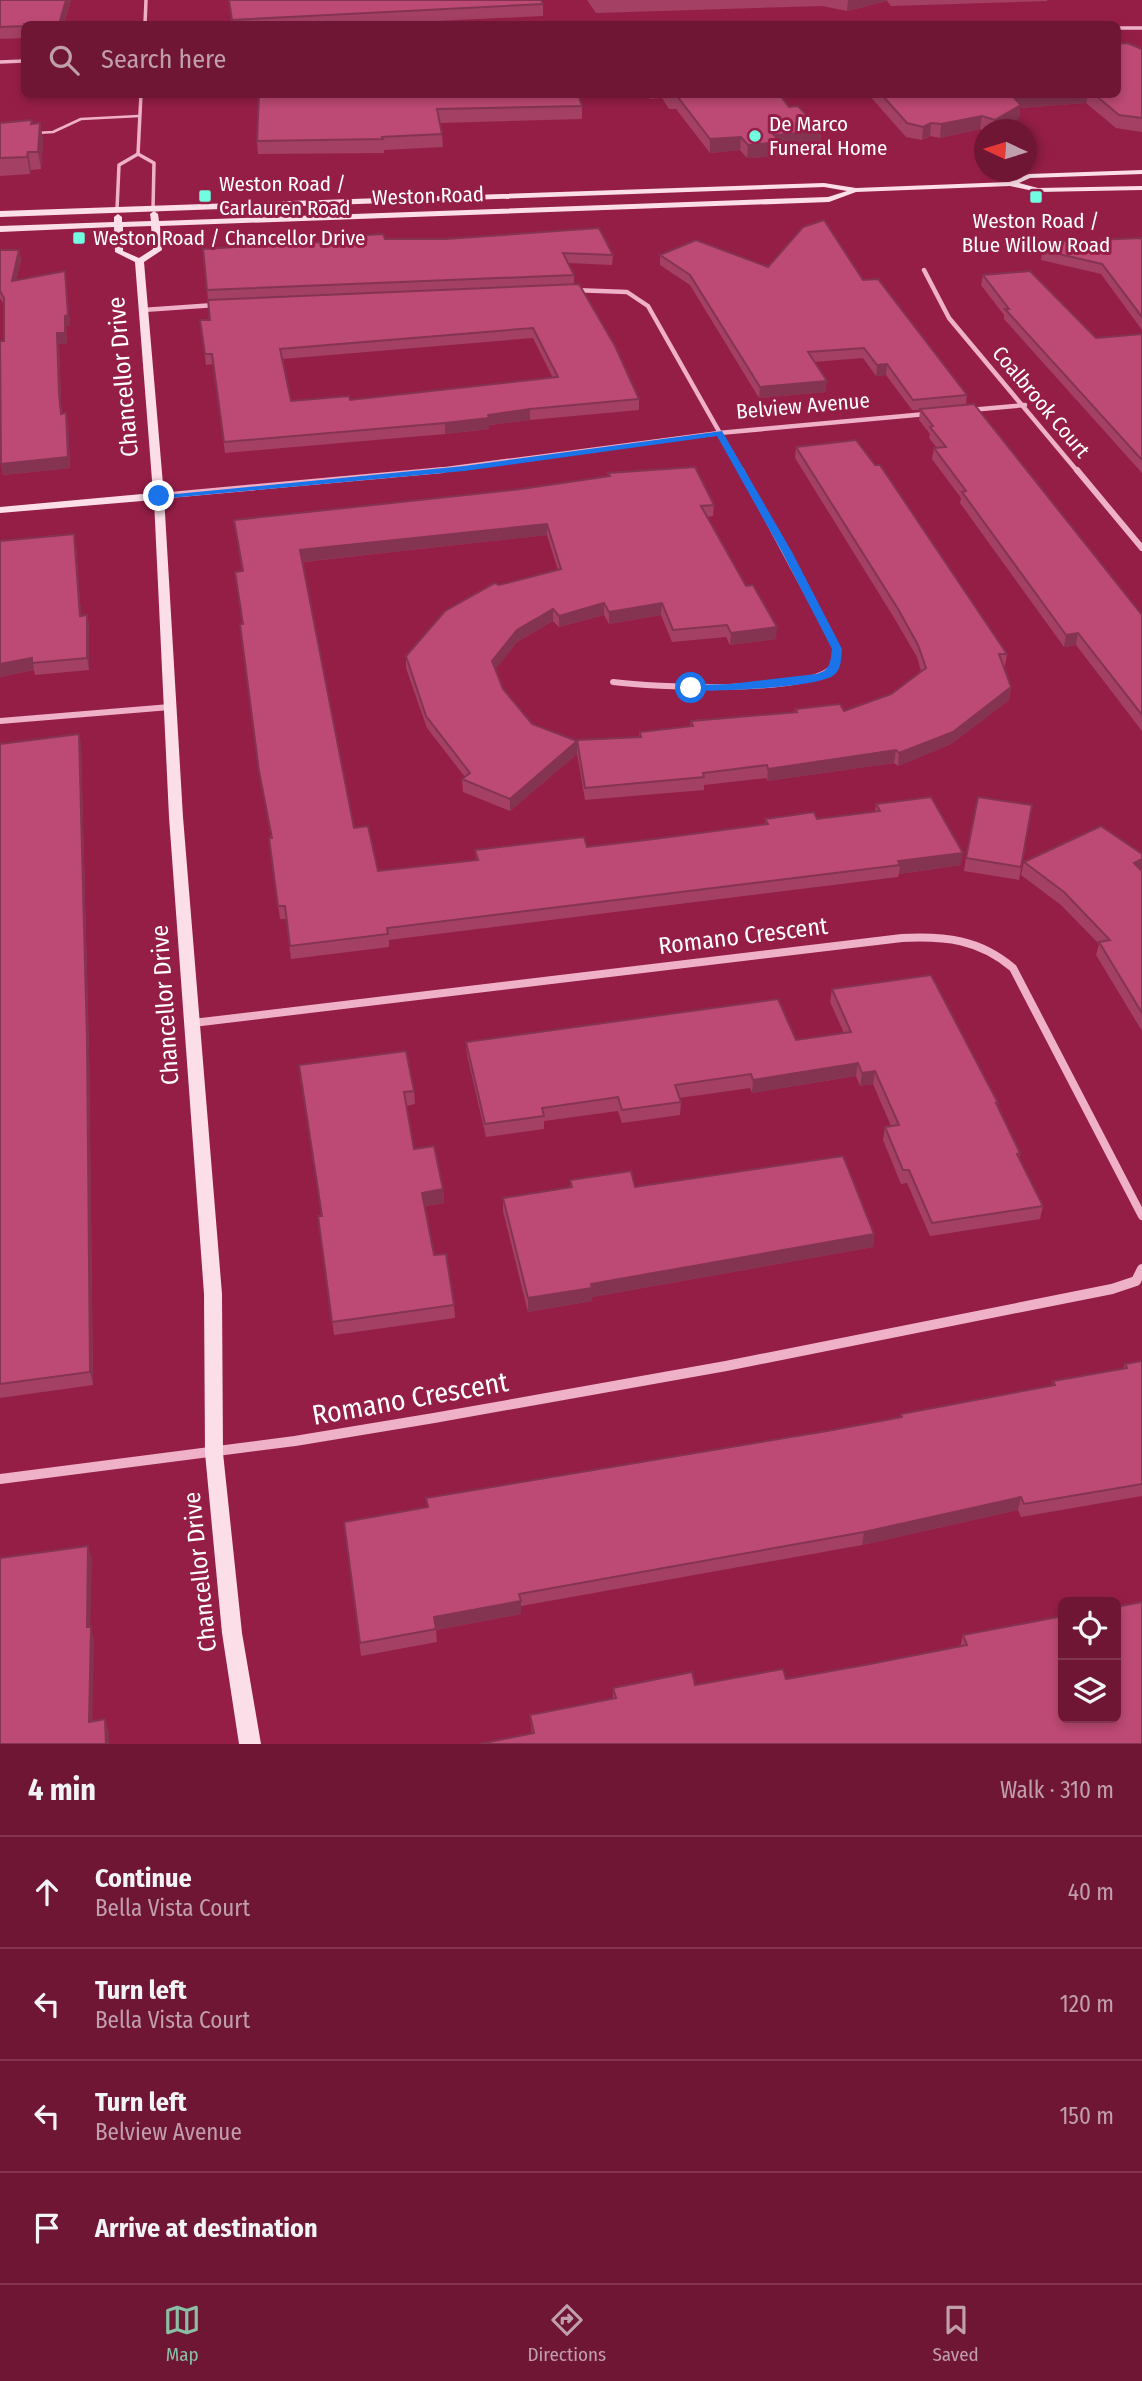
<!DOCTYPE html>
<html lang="en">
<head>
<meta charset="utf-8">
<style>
	:root { --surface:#701635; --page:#782341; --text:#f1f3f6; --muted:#c09fad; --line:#823550; --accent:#8abfa5 }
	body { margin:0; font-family:"Fira Sans Condensed",sans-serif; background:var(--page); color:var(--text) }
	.controls { position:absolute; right:21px; bottom:21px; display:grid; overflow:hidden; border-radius:10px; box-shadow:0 4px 10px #0003 }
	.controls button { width:63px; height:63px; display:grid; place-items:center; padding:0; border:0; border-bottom:2px solid var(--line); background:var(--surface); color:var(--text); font:35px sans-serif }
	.compass { position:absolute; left:974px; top:119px; width:63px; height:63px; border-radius:50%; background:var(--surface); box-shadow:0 4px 10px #0003; rotate:274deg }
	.stop { position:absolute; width:21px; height:21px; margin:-16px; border:5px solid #1a73e8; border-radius:50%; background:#fff }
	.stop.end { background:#1a73e8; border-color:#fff; box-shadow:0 2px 7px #0008 }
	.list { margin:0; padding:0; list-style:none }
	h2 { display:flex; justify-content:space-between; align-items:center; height:91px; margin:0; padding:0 28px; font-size:30px }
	h2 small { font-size:23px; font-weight:400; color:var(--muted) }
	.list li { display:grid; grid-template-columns:46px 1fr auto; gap:21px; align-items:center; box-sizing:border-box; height:112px; padding:0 28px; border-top:2px solid var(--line) }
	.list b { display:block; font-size:26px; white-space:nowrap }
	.list p { margin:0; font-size:23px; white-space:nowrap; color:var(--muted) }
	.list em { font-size:23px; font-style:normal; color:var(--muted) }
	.icon { flex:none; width:38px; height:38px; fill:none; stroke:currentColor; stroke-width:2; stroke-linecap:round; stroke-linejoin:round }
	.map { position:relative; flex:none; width:1142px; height:1744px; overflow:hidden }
	.search { position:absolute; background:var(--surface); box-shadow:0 4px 10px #0003; left:21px; right:21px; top:21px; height:77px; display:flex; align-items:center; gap:18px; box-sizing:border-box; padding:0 24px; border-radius:10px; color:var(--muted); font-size:26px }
	.sheet { height:539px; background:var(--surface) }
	nav { display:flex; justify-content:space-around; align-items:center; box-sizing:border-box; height:98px; border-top:2px solid var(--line); background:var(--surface); font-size:19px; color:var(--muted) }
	nav a { display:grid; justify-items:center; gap:4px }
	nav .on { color:var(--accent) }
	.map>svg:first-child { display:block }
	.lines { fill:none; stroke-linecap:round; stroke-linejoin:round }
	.lane { stroke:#efb1c8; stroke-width:2.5 }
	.street-far4 { stroke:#efb1c8; stroke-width:3.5 }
	.street-far3 { stroke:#efb1c8; stroke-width:4.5 }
	.street-far2 { stroke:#efb1c8; stroke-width:6 }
	.street-far1 { stroke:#efb1c8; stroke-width:8 }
	.street { stroke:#efb1c8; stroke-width:10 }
	.secondary { fill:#fbdee8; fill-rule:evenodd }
	.wall { fill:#a34064; fill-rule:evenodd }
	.shaded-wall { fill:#843451 }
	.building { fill:#bd4a74; stroke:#843451; stroke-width:2; fill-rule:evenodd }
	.route { fill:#1a73e8 }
	.poi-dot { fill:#71fde1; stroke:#951e47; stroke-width:2.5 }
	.labels { text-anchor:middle; stroke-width:6; stroke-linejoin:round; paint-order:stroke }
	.far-poi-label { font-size:21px; fill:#fff; stroke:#951e47; text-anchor:start }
	.far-street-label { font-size:21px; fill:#fff; stroke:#951e47 }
	.street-label { font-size:24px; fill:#fff; stroke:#951e47 }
	.near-street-label { font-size:28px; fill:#fff; stroke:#951e47 }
</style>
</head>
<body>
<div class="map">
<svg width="1142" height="1744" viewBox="0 0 1142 1744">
	<rect width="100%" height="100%" fill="#951e47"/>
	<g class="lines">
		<polyline class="lane" points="37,133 53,132 81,119 139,116"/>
		<g class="street-far4">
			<polyline points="145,24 146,0"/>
			<polyline points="1118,28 1142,28"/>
			<polyline points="0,62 24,61"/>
			<polyline points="138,154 154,163 153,209"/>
			<polyline points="138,154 141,94"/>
			<polyline points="117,209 119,165 138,154"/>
		</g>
		<g class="street-far3">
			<polyline points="924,270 949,318 1078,472"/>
			<polyline points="573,290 627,292 648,306 742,472"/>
			<polyline points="143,310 215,305"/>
			<polyline points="970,410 1025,405"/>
			<polyline points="424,472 719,433 926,414"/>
		</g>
		<g class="street-far2">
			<polyline points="1077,470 1142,548"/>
			<polyline points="159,496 443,470"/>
			<path d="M613,682C652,687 808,695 833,667L837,649L741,470"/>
			<polyline points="0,721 170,707"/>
		</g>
		<path class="street-far1" d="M193,1023L902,938C945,936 979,939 1013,968L1142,1216"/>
		<polyline class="street" points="0,1479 295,1441 434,1418 726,1366 1112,1289 1136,1281 1142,1269"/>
		<path class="secondary" d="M1142,170V174L1030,178L1019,183L1038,188L1142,186V190L1038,192L1010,186L856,192L829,202L160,226L162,250L144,262L164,496L183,817L222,1294L223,1453L242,1633L261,1744H239L222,1633L205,1453L204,1294L169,817L154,500L0,513V507L153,493L135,262L115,252L114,227L0,232V226L114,222V217L118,214L122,217V222L151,221L150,214L154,211L158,214L159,221L828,197L847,191L824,187L0,217V211L824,183L856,188L1009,182L1029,174ZM151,226L153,249L139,258L123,251V227Z"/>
	</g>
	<g class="wall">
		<polygon points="0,0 71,0 64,24 24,24 24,38 0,39"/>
		<polygon points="229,0 541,0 543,4 543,16 375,24 232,24"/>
		<polygon points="587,0 1047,0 1047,1 891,6 887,1 847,11 822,6 596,13"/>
		<polygon points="1142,49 1142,132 1116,128 1086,103 1020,108 1019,118 1000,130 984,130 984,131 980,129 940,138 930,136 922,140 906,137 868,94 1117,94"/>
		<polygon points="259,94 582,106 582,119 440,123 442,134 443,147 384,150 384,153 258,154 257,141"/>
		<polygon points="648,94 779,94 789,107 821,131 820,145 779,148 779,156 747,158 740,150 710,153 676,109 669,109 662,98 650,99"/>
		<polygon points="32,120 32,124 40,123 43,140 41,169 31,170 30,174 0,176 0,123"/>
		<path d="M337,237L613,255L612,265L568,263L574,275V284L639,399V410L530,420L489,425V429L445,434L225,453L213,364L206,365L200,320H210L203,249L338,241ZM533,338L553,378L350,400L291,401L283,359Z"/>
		<polygon points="1142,238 1142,330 1101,274 1041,260 1043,242"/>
		<polygon points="0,250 19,250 21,260 16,280 65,271 70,326 66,326 67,343 59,344 61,404 62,414 66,413 68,424 70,468 3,475 1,464 4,305 0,298"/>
		<polygon points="660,255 768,267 863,280 967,395 966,404 1142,615 1142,731 1076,645 1064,647 960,503 961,498 932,459 934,448 937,448 929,438 930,434 919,420 920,410 912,410 886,375 876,376 863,358 814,362 826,392 759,398 690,285 660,265"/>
		<polygon points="983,275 1096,338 1142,334 1142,473 1004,319 1004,315 981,285"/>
		<polygon points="796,447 1007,654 1005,666 1004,666 1011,687 1009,700 951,744 898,766 894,763 767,781 766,778 704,785 704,790 585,800 577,753 577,740 639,737 640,732 690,727 691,721 795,712 796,709 844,711 891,694 921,671 917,657 896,621 795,458"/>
		<polygon points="608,473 714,505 713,516 707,517 776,639 730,645 726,637 672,642 661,615 609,624 604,615 559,627 553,621 517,642 495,669 503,689 532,724 577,754 510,811 463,792 462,779 465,777 427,728 406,668 406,656 499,585 558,570 547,535 303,562 354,828 378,871 476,860 475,850 587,847 765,825 765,819 817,819 875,812 876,804 961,865 899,874 898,877 389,940 389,947 291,959 286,919 280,919 269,838 271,838 261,783 241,636 242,624 242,571 234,520 521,489 608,477"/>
		<polygon points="76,546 81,616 87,615 89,627 89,670 35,675 34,670 0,677"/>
		<polygon points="79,734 81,747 89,1052 93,1385 0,1398 0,744"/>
		<polygon points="1032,805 1019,880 964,871 966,858"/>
		<polygon points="1142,854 1142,1031 1096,955 1099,944 1061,905 1021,875 1024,862"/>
		<polygon points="832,989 998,1103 998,1107 1020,1153 1019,1158 1043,1206 1040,1219 930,1236 907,1183 901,1184 883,1140 885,1127 891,1126 873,1084 860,1086 856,1076 752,1093 750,1088 679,1098 681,1102 680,1115 622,1123 618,1111 544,1121 544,1129 486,1137 467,1055 466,1042 796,1040 844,1033 830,1002"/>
		<polygon points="299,1065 414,1091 415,1104 406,1106 414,1149 443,1189 444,1203 425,1206 434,1255 454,1305 455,1318 334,1335 318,1216 322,1216"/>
		<polygon points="570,1180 635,1187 874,1234 873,1247 592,1297 592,1301 528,1312 503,1211 503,1198 570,1187"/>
		<polygon points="1142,1361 1142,1496 1021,1517 1018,1510 862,1545 521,1606 521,1614 436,1630 437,1642 361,1656 344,1522 427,1507 426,1498 827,1431 900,1417 901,1414 1052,1386 1053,1381 1123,1369 1125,1364"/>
		<polygon points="963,1635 1142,1744 532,1734 530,1715 613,1699 613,1688 695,1685 786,1679 870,1664 960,1647"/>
	</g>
	<g class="shaded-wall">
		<polygon points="66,0 71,0 64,24 59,24"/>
		<polygon points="848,0 887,0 887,1 847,11"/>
		<polygon points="1030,94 1088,94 1086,103 1020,108 1019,118 1000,130 994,130 995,120 1012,96"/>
		<polygon points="982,116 980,129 940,138 941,124"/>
		<polygon points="40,123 43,140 41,169 38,152"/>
		<polygon points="931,123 930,136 922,140 923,127"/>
		<polygon points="821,131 820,145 779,148 779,156 747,158 748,145 774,135"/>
		<polygon points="741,137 740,150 710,153 710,139"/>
		<polygon points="28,152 31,170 30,174 27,157"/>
		<polygon points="19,250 21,260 14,291 12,281"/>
		<polygon points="65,271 70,326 66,326 67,343 59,344 61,404 63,425 59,393 57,333 65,316"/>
		<polygon points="887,364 886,375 876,376 877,365"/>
		<polygon points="827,381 826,392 759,398 760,387"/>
		<polygon points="530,409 530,420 489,425 489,429 445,434 445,423 488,415"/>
		<polygon points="66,413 68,424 70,468 3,475 1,464"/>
		<polygon points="547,524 547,535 301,562 300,550"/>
		<polygon points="74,534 76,546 82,628 80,616"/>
		<polygon points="604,603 604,615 559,627 559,616"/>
		<polygon points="662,603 661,615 609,624 609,612"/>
		<polygon points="553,609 553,621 517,642 493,673 492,661 517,630"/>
		<polygon points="87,615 89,627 89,670 87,658"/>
		<polygon points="777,627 776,639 730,645 731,633"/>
		<polygon points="1078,633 1076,645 1064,647 1066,635"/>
		<polygon points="32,658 34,670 0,677 0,664"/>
		<polygon points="1011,687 1009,700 951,744 898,766 899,753"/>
		<polygon points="79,734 81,747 89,1052 93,1385 90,1372"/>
		<polygon points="577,741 577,754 510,811 510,799"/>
		<polygon points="896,750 894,763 767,781 768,769"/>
		<polygon points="963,853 961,865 899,874 900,865 898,861"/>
		<polygon points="1142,859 1142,871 1134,863"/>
		<polygon points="858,1063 856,1076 752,1093 753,1080"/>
		<polygon points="875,1071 873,1084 860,1086 862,1073"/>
		<polygon points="443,1189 444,1203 423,1206 422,1193"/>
		<polygon points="874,1234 873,1247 592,1297 592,1301 528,1312 528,1298 591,1284"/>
		<polygon points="1021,1497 1018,1510 862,1545 864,1532"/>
		<polygon points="88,1546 92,1559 90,1640 87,1627"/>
		<polygon points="521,1601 521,1614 436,1630 434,1617"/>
		<polygon points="91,1627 94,1640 92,1735 89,1722"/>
		<polygon points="105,1719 109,1732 109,1744 106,1744"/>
	</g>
	<g class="building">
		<polygon points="0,0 66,0 59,24 24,24 24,26 0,27"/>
		<polygon points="229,0 541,0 543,4 232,20"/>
		<polygon points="1127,43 1142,49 1142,118 1119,115 1094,94 1117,94 1117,44"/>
		<polygon points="259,94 578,94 582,106 437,109 442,134 382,137 383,139 257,141"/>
		<polygon points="668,94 779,94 789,107 798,106 821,131 774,135 780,142 748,145 741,137 710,139 677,96 669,96"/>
		<polygon points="881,94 1030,94 1012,96 1021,105 995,120 982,116 941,124 931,123 923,127 907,123"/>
		<polygon points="32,120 31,124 40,123 38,152 28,152 27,157 0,158 0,123"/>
		<polygon points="824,220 863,280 878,279 967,395 913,400 887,364 877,365 864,348 808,352 827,381 760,387 690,275 660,255 696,240 768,267 803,227"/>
		<polygon points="599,228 613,255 563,253 574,275 207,290 203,249 338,241 337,237 383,234 385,239 446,239"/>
		<polygon points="1142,238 1142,317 1102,264 1042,250 1043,242"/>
		<polygon points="0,250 19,250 12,281 65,271 68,315 65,316 65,333 57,333 59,393 61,414 66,413 68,457 1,464 0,341 4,341 4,298 0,291"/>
		<polygon points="1030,271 1096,338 1142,334 1142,460 1005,309 1009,309 983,275"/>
		<path d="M579,284L615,346L639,399L530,409L488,415L489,418L445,423L224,442L212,354H205L200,320H210L208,300ZM533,328L558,377L350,400L349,396L291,401L280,349Z"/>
		<polygon points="974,404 1142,615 1142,715 1078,633 1066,635 962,492 966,491 934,448 946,447 930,427 933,426 920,409"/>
		<polygon points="856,440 875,465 880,465 1007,654 999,654 1011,687 953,732 899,753 896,750 768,769 767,765 703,773 704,777 585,788 577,740 641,737 640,732 693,726 691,721 797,712 796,709 840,704 844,711 891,694 926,668 918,645 898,609 796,447"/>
		<polygon points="695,467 714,505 701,506 746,586 753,585 777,627 731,633 727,625 673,630 662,603 609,612 604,603 559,616 553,609 517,630 492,661 503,689 532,724 577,741 510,799 462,779 470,773 426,716 406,656 445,611 495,583 499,585 561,569 547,524 300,550 354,828 368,826 378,871 478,860 475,850 584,837 587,847 654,839 768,824 765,819 814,812 817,819 880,811 876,804 931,797 963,853 898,861 900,865 387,928 388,934 290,946 285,906 278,906 269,838 272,838 259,771 240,624 243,624 235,572 243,571 234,520 521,489 610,476 608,473"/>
		<polygon points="74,534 80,616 87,615 87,658 32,663 32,658 0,664 0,541"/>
		<polygon points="79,734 87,1039 90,1372 0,1384 0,744"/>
		<polygon points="978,797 1032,805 1021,867 966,858"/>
		<polygon points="1101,826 1142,854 1142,859 1134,863 1142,871 1142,1013 1099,942 1110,940 1064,892 1024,862"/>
		<polygon points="931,975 998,1103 996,1103 1020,1153 1017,1154 1043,1206 932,1223 909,1170 903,1170 885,1127 899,1125 875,1071 862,1073 858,1063 753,1080 751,1074 675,1085 681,1102 622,1110 618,1097 542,1108 544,1116 485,1124 466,1042 778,999 796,1040 851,1032 832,989"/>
		<polygon points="406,1051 414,1091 404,1092 414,1149 434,1146 443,1189 422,1193 434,1255 446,1254 454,1305 332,1322 318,1216 322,1216 299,1065"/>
		<polygon points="843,1156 874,1234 591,1284 592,1288 528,1298 503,1198 572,1187 570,1180 631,1171 635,1187"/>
		<polygon points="1142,1361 1142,1484 1024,1504 1021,1497 864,1532 519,1594 521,1601 434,1617 436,1629 360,1643 344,1522 428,1507 426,1498 827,1431 902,1417 901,1414 1055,1385 1053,1381 1127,1368 1125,1364"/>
		<polygon points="88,1546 87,1627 91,1627 89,1722 105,1719 106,1744 0,1744 0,1558"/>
		<polygon points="1142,1602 1142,1744 479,1744 534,1733 530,1715 616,1698 613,1688 692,1672 695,1685 783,1669 786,1679 870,1664 967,1645 963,1635 1063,1616 1063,1718 1116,1718 1116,1607"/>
	</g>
	<path class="route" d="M722,431L792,552L842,649C841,657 842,669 834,675C818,688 715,691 691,691L686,688L691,685L730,684L816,674C831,670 830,663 832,649L782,552L717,436L464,471L159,499L155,496L464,466Z"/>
	<g class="poi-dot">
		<circle cx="755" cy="136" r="7"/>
		<rect x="198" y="189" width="14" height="14" rx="3.5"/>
		<rect x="1029" y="190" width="14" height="14" rx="3.5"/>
		<rect x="72" y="231" width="14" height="14" rx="3.5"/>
	</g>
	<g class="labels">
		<g class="far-poi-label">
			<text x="769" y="131">De Marco<tspan x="769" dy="24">Funeral Home</tspan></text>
			<text x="219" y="191">Weston Road /<tspan x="219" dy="24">Carlauren Road</tspan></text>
			<text x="1036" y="228" text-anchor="middle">Weston Road /<tspan x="1036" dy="24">Blue Willow Road</tspan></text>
			<text x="93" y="245">Weston Road / Chancellor Drive</text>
		</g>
		<g class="far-street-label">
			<text transform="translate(428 196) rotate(-2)" y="7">Weston Road</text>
			<text transform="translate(1041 402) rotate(50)" y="7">Coalbrook Court</text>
			<text transform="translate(803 406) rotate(-5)" y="7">Belview Avenue</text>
		</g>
		<g class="street-label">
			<text transform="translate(123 377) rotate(-95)" y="8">Chancellor Drive</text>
			<text transform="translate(743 936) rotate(-7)" y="8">Romano Crescent</text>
			<text transform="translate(165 1005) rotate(-94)" y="8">Chancellor Drive</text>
			<text transform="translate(200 1572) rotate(-96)" y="8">Chancellor Drive</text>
		</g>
		<g class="near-street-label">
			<text transform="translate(410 1398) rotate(-10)" y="10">Romano Crescent</text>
		</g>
	</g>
</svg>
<div class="controls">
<button><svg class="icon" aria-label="locate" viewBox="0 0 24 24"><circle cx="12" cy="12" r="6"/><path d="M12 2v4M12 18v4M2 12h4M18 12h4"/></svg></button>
<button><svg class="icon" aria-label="layers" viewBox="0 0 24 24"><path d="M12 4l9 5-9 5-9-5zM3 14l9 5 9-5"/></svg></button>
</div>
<svg class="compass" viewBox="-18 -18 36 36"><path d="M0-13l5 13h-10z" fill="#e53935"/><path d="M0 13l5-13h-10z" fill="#c09fad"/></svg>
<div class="stop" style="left:691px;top:688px"></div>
<div class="stop end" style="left:159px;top:496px"></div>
<div class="search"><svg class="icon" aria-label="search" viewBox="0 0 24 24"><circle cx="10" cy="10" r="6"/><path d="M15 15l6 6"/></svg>Search here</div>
</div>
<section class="sheet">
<h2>4 min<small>Walk · 310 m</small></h2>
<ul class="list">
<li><svg class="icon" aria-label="ahead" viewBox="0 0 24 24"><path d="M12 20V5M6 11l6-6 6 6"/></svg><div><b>Continue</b><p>Bella Vista Court</p></div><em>40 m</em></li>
<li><svg class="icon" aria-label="left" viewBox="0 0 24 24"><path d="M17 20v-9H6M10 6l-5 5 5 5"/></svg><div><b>Turn left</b><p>Bella Vista Court</p></div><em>120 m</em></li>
<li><svg class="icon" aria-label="left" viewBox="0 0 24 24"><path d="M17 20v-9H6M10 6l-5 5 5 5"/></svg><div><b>Turn left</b><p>Belview Avenue</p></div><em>150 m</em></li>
<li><svg class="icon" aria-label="arrive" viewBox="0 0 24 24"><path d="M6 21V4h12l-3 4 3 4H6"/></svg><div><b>Arrive at destination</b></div></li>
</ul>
</section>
<nav>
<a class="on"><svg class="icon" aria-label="map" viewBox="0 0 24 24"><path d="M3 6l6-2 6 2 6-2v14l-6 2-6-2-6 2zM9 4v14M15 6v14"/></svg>Map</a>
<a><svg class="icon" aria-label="directions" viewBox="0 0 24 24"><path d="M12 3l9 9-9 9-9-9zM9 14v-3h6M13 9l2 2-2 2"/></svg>Directions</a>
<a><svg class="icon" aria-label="saved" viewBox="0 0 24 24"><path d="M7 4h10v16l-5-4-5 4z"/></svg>Saved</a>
</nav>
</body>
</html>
